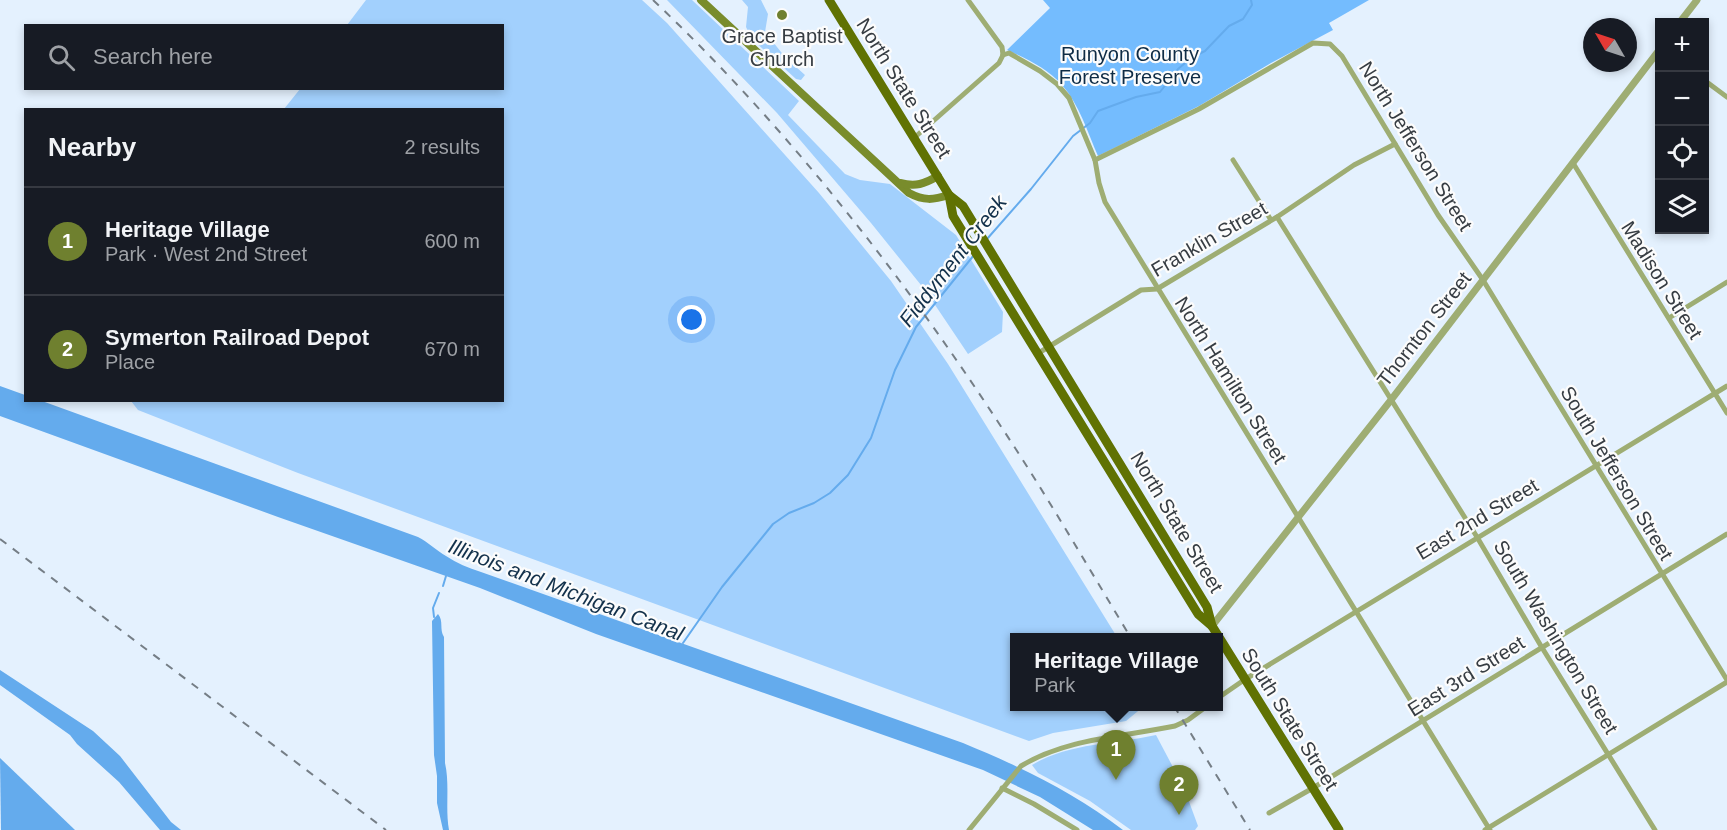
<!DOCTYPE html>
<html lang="en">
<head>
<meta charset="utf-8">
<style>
	:root { --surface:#171b24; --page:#20242c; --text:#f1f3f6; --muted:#9ea1a6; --line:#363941; --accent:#6f802f }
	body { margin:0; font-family:Arial,sans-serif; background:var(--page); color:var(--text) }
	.controls { position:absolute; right:18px; top:18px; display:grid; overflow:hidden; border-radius:0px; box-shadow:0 3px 9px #0003 }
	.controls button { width:54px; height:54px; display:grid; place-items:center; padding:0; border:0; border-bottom:2px solid var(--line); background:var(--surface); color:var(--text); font:30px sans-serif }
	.compass { position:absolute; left:1583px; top:18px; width:54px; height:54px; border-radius:50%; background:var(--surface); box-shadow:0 3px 9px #0003; rotate:309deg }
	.you { position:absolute; left:692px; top:320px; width:21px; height:21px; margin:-15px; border:4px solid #fff; border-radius:50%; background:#1a73e8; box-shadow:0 0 0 9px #1a73e833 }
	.badge { display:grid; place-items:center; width:39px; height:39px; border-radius:50%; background:var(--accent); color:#fff; font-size:20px; font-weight:700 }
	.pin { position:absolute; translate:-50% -50px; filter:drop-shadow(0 2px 3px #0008) }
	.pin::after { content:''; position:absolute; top:32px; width:21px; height:18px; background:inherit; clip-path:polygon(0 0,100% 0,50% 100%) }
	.popup { position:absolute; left:1010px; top:633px; width:213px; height:78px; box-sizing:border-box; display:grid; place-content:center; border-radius:0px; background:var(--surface); filter:drop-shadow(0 2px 4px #0005); font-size:20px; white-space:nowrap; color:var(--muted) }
	.popup b { font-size:22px; color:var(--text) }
	.popup::after { content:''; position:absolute; left:50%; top:100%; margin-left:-12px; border:12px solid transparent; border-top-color:var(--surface) }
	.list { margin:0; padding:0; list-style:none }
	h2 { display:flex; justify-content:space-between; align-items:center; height:78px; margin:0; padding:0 24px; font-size:26px }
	h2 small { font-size:20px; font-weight:400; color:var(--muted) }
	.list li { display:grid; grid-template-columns:39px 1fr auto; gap:18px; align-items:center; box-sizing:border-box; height:108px; padding:0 24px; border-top:2px solid var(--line) }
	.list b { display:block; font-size:22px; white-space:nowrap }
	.list p { margin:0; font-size:20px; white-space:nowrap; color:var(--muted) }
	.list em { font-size:20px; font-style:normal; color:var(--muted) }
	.icon { flex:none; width:33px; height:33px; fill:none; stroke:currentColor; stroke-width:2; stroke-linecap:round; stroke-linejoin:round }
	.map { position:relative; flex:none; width:1727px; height:830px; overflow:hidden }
	.search { position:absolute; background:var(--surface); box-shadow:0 3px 9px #0003; left:24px; top:24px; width:480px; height:66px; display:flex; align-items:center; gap:15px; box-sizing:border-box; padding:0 21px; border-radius:0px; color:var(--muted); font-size:22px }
	.panel { position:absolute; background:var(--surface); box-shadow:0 3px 9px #0003; left:24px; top:108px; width:480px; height:294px; border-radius:0px }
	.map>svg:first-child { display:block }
	.green { fill:#a2d0fd }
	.forest { fill:#74bcfe }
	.water { fill:#64abed }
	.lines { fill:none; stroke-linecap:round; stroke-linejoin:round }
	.stream { stroke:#64abed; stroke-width:2 }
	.minor { stroke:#9ead73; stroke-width:5 }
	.tertiary { stroke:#9ead73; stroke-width:7 }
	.secondary { stroke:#798c2c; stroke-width:8 }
	.primary { stroke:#607203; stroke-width:9 }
	.rail { stroke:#757e86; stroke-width:2; stroke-dasharray:8 8; stroke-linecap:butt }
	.poi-dot { fill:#6f802f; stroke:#fcfcfc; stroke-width:2 }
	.labels { text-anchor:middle; stroke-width:4.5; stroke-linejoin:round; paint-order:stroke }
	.poi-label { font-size:20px; fill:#373d43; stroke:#fcfcfc }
	.park-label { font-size:20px; fill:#0e2c46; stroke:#fcfcfc }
	.street-label { font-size:20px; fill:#373d43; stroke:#fcfcfc }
	.water-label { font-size:21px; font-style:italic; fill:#13314b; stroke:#fcfcfc }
</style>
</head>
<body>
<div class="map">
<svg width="1727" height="830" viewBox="0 0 1727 830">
	<rect width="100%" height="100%" fill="#e4f1fe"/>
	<g class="green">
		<polygon points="366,0 642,0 667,23 819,193 891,281 948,364 1117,637 1014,638 1014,706 1143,707 1126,721 1053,733 1029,741 298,473 138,410 131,401 502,400 502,110 284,109 300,89 502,88 502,26 347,25"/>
		<polygon points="667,0 692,0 799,101 788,115 845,174 860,180 890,184 956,235 1003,312 1002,332 968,354 925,290 871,223 777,113"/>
		<polygon points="742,0 761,0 768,14 765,32 785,57 805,75 801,80 796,79 752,39 746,27 748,7"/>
		<path d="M1156,735L1184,788L1198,826L1195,830H1131L1090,801L1038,773L1032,765C1069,743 1115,744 1156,735Z"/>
	</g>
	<path class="forest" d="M1043,0H1369L1329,23L1333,30L1271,63L1199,106L1098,156C1088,133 1079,104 1062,85C1048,69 1027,59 1007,50L1050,8Z"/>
	<g class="water">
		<path d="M0,386L25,395L26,400L42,401L418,537C428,542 436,550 446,556C457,563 468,568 481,572L963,743C1021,767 1073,792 1123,830H1093L1040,797L983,770L596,634L480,588L278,517L0,416Z"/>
		<path d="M438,614C444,621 439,629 444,637L445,763C450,785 445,808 449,830H443L437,803V776L434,755L432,621Z"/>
		<polygon points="0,670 93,731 120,756 171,822 181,830 160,830 119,782 77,744 70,735 0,685"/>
		<polygon points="0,758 75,830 1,830"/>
	</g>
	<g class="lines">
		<g class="stream">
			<polyline points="987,239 1031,189 1073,136 1090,123 1098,111 1136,97 1160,92 1178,69 1191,58 1205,51 1229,26 1243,19 1252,5 1251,0"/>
			<polyline points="443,586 446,576"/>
			<polyline points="434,617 433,608 439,593"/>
			<polyline points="683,643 722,587 773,524 789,513 814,503 830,493 848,475 871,438 895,370 916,327 974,255"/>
		</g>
		<g class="minor">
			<polyline points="968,0 1002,47 1003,55"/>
			<polyline points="1003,55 1009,53 1040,71 1057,84 1069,98 1095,160 1099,183 1105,202 1490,830"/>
			<polyline points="1704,80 1727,97"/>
			<polyline points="914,138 999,63 1003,55"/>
			<polyline points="1095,160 1199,109 1313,43 1330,44 1342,56 1438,215 1483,280 1727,680"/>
			<polyline points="1233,160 1271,220"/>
			<polyline points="1573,163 1727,413"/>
			<polyline points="1277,217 1477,537 1541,646 1655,830"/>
			<polyline points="1669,318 1727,282"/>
			<polyline points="1037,354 1141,290 1157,289 1277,217 1354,165 1395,144"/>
			<polyline points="1218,698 1244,680 1727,386"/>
			<polyline points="1002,788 1034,804 1077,830"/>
			<polyline points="1269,813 1313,788 1727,534"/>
			<path d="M969,830L1021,766C1067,738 1123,737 1175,726L1188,720L1207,706"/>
			<polyline points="1485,830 1727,682"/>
		</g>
		<g class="tertiary">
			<polyline points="1680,22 1697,0"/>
			<polyline points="1212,626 1391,400 1660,49"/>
		</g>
		<g class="secondary">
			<path d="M701,0L909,193C924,201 933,200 949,195"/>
			<path d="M900,183C916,187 924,184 938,176"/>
		</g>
		<g class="primary">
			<polyline points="829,0 949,195 963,206 1207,607 1212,626 1339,830"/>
			<polyline points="949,195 953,216 1198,614 1212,626"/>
		</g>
		<g class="rail">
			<path d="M653,0C786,126 900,272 1000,425C1046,494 1088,567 1131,638"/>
			<polyline points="0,539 386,830"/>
			<polyline points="1174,706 1250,830"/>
		</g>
	</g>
	<circle class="poi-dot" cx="782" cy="15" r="6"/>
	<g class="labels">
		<g class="poi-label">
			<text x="782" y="43">Grace Baptist<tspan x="782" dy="23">Church</tspan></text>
		</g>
		<g class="park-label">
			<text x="1130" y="61">Runyon County<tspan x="1130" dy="23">Forest Preserve</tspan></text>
		</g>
		<g class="street-label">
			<text transform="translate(904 88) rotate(58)" y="7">North State Street</text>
			<text transform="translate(1416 146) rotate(58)" y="7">North Jefferson Street</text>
			<text transform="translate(1209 239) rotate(-30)" y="7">Franklin Street</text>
			<text transform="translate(1662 280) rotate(58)" y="7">Madison Street</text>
			<text transform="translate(1424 329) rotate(-52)" y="7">Thornton Street</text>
			<text transform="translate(1231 380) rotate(58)" y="7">North Hamilton Street</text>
			<text transform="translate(1617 473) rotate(59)" y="7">South Jefferson Street</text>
			<text transform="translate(1477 519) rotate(-31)" y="7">East 2nd Street</text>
			<text transform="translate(1177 522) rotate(59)" y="7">North State Street</text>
			<text transform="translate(1556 637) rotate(59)" y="7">South Washington Street</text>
			<text transform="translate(1466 676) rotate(-32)" y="7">East 3rd Street</text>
			<text transform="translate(1290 719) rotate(58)" y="7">South State Street</text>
		</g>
		<g class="water-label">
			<text transform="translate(953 261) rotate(-52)" y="7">Fiddyment Creek</text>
			<text transform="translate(566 590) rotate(21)" y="7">Illinois and Michigan Canal</text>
		</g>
	</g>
</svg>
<div class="controls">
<button>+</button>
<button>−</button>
<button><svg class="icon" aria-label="locate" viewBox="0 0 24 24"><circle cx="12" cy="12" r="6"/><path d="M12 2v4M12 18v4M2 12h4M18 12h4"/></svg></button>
<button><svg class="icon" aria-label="layers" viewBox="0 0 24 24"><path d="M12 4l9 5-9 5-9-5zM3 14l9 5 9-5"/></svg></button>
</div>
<svg class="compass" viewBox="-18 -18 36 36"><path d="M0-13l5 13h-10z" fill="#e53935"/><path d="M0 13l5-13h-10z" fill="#9ea1a6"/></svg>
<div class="you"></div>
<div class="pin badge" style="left:1116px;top:780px">1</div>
<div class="popup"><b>Heritage Village</b>Park</div>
<div class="pin badge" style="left:1179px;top:815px">2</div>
<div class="search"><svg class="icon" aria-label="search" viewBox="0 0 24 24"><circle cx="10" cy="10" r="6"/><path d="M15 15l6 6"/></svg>Search here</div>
<section class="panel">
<h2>Nearby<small>2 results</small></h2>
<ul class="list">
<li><span class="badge">1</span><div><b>Heritage Village</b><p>Park · West 2nd Street</p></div><em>600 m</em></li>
<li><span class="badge">2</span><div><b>Symerton Railroad Depot</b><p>Place</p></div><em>670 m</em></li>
</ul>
</section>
</div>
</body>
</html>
